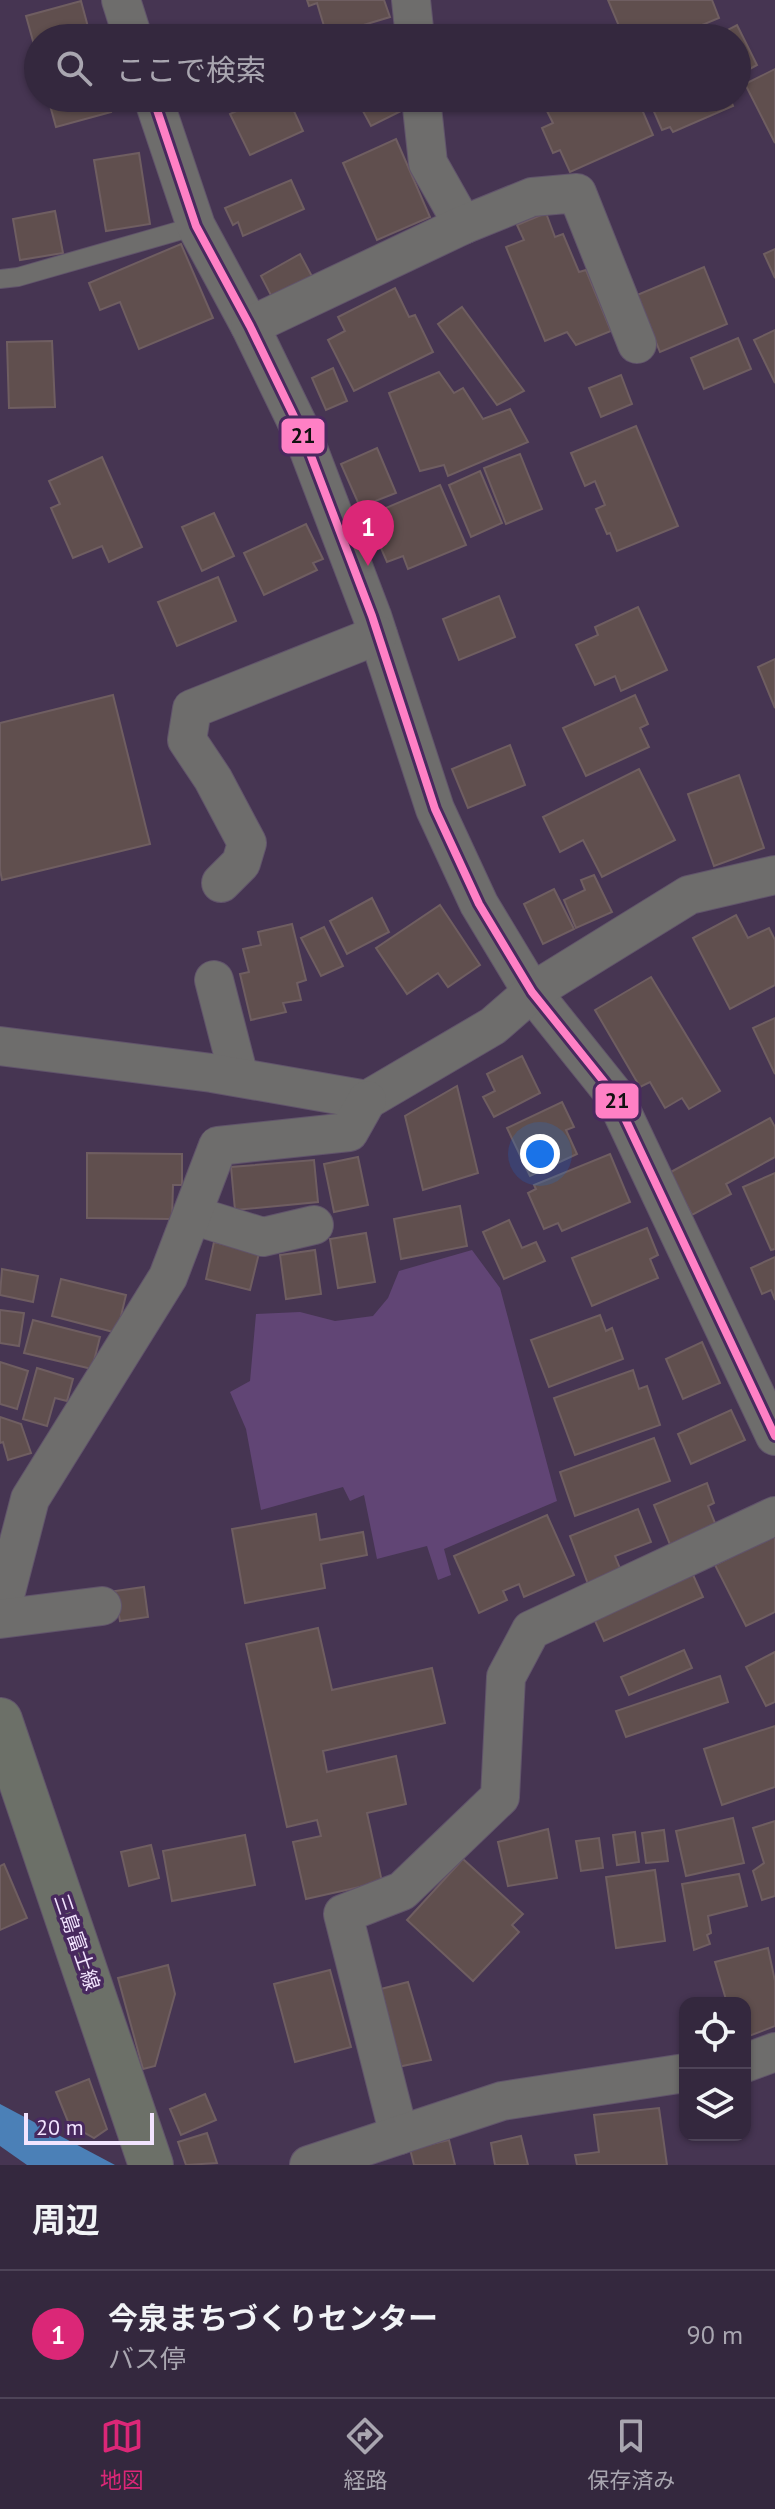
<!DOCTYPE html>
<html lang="ja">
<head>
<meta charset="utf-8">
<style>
	:root { --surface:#34283e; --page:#3c3045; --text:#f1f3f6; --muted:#a9a6b0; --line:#4e4458; --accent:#db2777 }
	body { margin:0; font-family:"PT Sans","Noto Sans JP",sans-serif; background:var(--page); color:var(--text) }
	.controls { position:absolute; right:24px; bottom:24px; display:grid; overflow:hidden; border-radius:16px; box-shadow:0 2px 6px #0004 }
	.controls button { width:72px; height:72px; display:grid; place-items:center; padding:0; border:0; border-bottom:2px solid var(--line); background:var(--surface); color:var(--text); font:40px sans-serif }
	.scale { position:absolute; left:24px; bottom:20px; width:130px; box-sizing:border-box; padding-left:8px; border:4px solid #f2e4fe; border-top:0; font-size:22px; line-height:28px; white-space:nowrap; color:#f2e4fe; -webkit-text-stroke:6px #48295e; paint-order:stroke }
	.you { position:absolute; left:540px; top:1154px; width:28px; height:28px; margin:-20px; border:6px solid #fff; border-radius:50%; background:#1a73e8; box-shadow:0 0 0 12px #1a73e833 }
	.badge { display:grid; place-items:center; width:52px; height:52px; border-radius:50%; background:var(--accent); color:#fff; font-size:26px; font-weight:700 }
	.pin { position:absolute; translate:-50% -66px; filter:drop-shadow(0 2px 4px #0008) }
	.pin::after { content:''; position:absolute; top:42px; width:28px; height:24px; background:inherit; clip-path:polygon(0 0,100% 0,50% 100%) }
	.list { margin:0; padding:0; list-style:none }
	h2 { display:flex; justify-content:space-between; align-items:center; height:104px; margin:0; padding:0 32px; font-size:34px }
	h2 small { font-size:26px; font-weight:400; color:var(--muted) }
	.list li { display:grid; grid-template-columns:52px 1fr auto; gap:24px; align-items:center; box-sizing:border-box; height:128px; padding:0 32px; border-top:2px solid var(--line) }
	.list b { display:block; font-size:30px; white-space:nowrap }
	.list p { margin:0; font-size:26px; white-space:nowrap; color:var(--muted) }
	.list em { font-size:26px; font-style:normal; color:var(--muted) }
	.icon { flex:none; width:44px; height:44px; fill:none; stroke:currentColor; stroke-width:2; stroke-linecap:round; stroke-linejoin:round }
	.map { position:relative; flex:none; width:775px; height:2165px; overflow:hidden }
	.search { position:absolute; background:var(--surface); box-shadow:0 2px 6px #0004; left:24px; right:24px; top:24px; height:88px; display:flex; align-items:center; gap:20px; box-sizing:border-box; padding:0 28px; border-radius:44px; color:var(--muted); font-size:30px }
	.sheet { height:232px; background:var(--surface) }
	nav { display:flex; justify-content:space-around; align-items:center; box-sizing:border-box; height:112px; border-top:2px solid var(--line); background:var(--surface); font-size:22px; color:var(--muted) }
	nav a { display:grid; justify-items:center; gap:4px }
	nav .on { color:var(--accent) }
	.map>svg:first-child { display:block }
	.green { fill:#614575 }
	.water { fill:#4b80b7 }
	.building { fill:#604f4e; stroke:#6f5e61; stroke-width:2 }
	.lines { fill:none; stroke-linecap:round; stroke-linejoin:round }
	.lane-casing { stroke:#61546b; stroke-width:20 }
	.street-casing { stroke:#61546b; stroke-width:40 }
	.primary-casing { stroke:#61546b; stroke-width:46 }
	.lane { stroke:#6e6d6c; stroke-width:18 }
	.street { stroke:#6e6d6c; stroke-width:38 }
	.primary { stroke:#6c7068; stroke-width:44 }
	.bus-1-casing { stroke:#48295e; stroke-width:14 }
	.bus-1 { stroke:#ff80c5; stroke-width:8 }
	.labels { text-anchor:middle; stroke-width:7; stroke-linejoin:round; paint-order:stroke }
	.street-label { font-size:20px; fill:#f2e4fe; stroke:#48295e }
	.line-badge { stroke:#48295e; stroke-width:3 }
	.pale-badge-label { font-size:22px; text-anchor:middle; font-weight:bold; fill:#111 }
</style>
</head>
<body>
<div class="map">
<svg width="775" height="2165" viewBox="0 0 775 2165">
	<rect width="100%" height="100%" fill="#463552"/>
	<polygon class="green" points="472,1250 500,1288 557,1501 444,1549 451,1575 438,1580 427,1546 377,1559 364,1495 350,1501 343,1487 261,1510 246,1429 230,1392 250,1381 256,1314 300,1312 335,1321 373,1316 388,1298 399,1271"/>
	<polygon class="water" points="0,2104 115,2165 27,2165 0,2146"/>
	<g class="building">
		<polygon points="307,0 384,0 390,17 327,36 317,3 309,6"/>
		<polygon points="608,0 712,0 719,18 671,38 624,38"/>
		<polygon points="81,1 91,38 38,38 38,59 26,16"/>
		<polygon points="737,25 757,65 737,76 737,38 722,38 720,34"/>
		<polygon points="775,69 775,143 745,84"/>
		<polygon points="48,98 107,98 111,112 56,127"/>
		<polygon points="265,98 288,98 303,131 250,155 230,114"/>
		<polygon points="356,98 395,98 401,111 371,126"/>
		<polygon points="549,98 637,98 653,135 570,172 560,150 553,153 542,128 553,123 542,101"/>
		<polygon points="648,98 730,98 733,106 673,132 670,127 662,130"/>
		<polygon points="396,139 430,217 377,240 343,163"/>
		<polygon points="139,153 150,224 106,231 94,160"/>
		<polygon points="291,180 304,209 243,236 238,222 233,225 225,208"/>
		<polygon points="55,211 63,253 20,260 13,219"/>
		<polygon points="546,213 555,237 563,234 579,272 586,270 611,331 576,345 567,332 545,341 506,247 524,240 517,225"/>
		<polygon points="181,244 213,318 139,349 120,302 100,310 89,283"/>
		<polygon points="775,249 775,278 764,254"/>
		<polygon points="300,254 315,282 275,303 261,276"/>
		<polygon points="704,267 727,324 660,352 637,295"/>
		<polygon points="395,288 409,317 415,315 433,352 354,391 328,340 345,331 338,317"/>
		<polygon points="462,307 524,391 497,405 438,324"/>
		<polygon points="775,330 775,383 754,340"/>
		<polygon points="738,338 751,369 704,389 691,358"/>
		<polygon points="52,341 55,407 9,408 7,342"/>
		<polygon points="333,368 347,401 326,410 312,378"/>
		<polygon points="439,372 454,393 463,388 483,419 510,409 528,442 448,476 444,465 420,471 389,393"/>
		<polygon points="621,375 632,404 601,417 589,388"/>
		<polygon points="636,426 678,526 617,551 610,533 607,534 596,509 605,505 595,481 585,486 571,453"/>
		<polygon points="377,448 396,493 360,507 341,464"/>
		<polygon points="520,454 542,509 506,524 484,468"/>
		<polygon points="102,457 142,547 109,562 102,546 73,558 51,508 60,504 49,481"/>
		<polygon points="480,471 502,523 471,537 449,485"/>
		<polygon points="440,485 466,545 408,569 403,556 387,562 367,516"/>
		<polygon points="214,513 234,556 202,571 182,527"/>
		<polygon points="306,524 323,559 313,563 317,570 264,595 244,553"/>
		<polygon points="218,577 236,621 177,646 158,602"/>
		<polygon points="499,596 515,637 459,660 443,619"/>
		<polygon points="638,607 667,670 621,691 615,676 595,685 576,645 598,635 595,627"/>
		<polygon points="775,659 775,708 758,667"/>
		<polygon points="113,695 150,844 2,880 0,870 0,723"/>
		<polygon points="635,695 648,724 640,728 649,747 586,776 563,728"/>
		<polygon points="510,745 525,785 468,808 452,769"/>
		<polygon points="639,769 675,840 602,877 583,840 560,852 543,817"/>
		<polygon points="739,775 764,848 714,866 688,794"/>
		<polygon points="594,875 612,912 576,928 564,900 585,890 581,880"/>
		<polygon points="554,889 574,929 543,944 524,904"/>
		<polygon points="372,898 389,932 347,954 330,921"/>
		<polygon points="440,905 480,965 448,987 438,973 407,994 376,948"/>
		<polygon points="736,915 748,938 769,928 775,940 775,985 730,1009 693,938"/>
		<polygon points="292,924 306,980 297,983 301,1000 283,1003 286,1012 251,1020 240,974 249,972 243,949 261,945 258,932"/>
		<polygon points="324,927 343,966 321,976 301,938"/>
		<polygon points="651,977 720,1091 689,1109 682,1098 665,1108 650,1082 640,1087 595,1010"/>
		<polygon points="775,1018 775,1074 753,1028"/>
		<polygon points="522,1056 540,1093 494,1117 483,1097 495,1091 487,1074"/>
		<polygon points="457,1086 478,1173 423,1190 405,1116"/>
		<polygon points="562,1102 574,1127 566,1130 577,1154 530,1176 507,1128"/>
		<polygon points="770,1118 775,1127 775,1157 726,1184 731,1194 692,1215 669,1173"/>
		<polygon points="87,1153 182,1154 182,1185 173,1185 172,1219 87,1218"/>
		<polygon points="610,1154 630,1202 562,1231 558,1223 544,1229 528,1193 536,1189 534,1185"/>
		<polygon points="358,1157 368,1205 334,1212 324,1164"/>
		<polygon points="314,1160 318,1202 235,1210 231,1167"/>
		<polygon points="775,1173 775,1249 771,1250 743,1187"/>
		<polygon points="460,1206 467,1246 401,1259 394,1219"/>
		<polygon points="509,1220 522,1248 536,1242 545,1261 504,1279 483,1232"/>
		<polygon points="647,1228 658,1255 650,1259 658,1278 592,1306 572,1258"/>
		<polygon points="366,1233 375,1282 338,1288 330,1239"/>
		<polygon points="214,1242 259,1253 250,1290 206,1279"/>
		<polygon points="315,1250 321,1294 286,1299 280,1255"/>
		<polygon points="775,1257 775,1300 771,1290 762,1294 751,1268"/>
		<polygon points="2,1269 38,1276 33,1302 0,1295"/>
		<polygon points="61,1279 126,1295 117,1333 52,1316"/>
		<polygon points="0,1310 24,1313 19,1346 0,1343"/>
		<polygon points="600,1315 606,1331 612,1328 623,1359 549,1387 531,1340"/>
		<polygon points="33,1320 100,1337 92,1369 24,1353"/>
		<polygon points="702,1342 720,1383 683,1399 666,1359"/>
		<polygon points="0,1362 28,1371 17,1409 0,1404"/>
		<polygon points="37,1368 73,1379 67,1401 55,1398 47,1426 23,1419"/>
		<polygon points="633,1370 639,1389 647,1386 660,1425 575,1455 554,1398"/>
		<polygon points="731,1410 745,1440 691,1464 678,1434"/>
		<polygon points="0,1417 21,1424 31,1453 8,1460 3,1442 0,1443"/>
		<polygon points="654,1438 670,1481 575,1516 560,1472"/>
		<polygon points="707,1483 714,1503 708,1506 717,1528 671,1547 654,1505"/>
		<polygon points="638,1509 651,1542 615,1556 621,1571 588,1584 570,1536"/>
		<polygon points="316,1514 320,1540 363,1532 367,1555 321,1564 325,1588 245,1603 232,1529"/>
		<polygon points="547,1515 574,1575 524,1597 519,1584 503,1591 507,1600 479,1613 454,1556"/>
		<polygon points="775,1535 775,1612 746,1626 715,1565"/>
		<polygon points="690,1568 703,1597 604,1641 591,1612"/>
		<polygon points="144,1587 148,1617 120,1621 115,1591"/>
		<polygon points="318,1628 332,1690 432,1668 445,1723 323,1751 327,1772 396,1756 406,1804 367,1813 382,1882 306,1899 293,1842 321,1836 317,1820 287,1827 246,1644"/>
		<polygon points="684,1650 692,1668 629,1695 621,1677"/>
		<polygon points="775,1652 775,1702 766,1706 746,1667"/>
		<polygon points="720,1676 728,1702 626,1737 616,1711"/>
		<polygon points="775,1726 775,1787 722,1805 704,1749"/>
		<polygon points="733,1818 744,1863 686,1876 676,1831"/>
		<polygon points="775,1821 775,1896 762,1900 753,1871 764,1863 753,1828"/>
		<polygon points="548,1829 557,1878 508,1886 498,1842"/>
		<polygon points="664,1830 668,1861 646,1863 642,1833"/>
		<polygon points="635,1832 639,1862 617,1865 613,1835"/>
		<polygon points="245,1835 255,1885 172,1901 163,1851"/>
		<polygon points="599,1838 603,1868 581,1871 576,1841"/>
		<polygon points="151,1845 159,1878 129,1886 121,1852"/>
		<polygon points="463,1859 523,1914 512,1925 519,1932 473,1981 407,1920"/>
		<polygon points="4,1864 27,1918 0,1930 0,1866"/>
		<polygon points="655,1870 665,1941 616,1948 606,1877"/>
		<polygon points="739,1874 747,1906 708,1916 711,1933 707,1935 710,1944 694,1950 682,1884"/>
		<polygon points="768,1948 775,1981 775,2026 749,2036 745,2025 745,2003 727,2003 715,1962"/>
		<polygon points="168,1965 175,1994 155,2066 143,2069 118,1978"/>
		<polygon points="330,1970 351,2047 295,2062 274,1984"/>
		<polygon points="408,1982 431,2060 393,2068 373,1991"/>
		<polygon points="89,2079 107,2129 94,2138 69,2124 56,2092"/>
		<polygon points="205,2094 216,2120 181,2135 170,2109"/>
		<polygon points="659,2108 667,2165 577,2165 575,2155 599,2152 594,2115"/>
		<polygon points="207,2133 217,2163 186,2165 178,2142"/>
		<polygon points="521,2136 528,2165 495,2165 491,2143"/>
		<polygon points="449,2140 455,2165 414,2165 410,2149"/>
	</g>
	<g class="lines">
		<g class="lane-casing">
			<polyline id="lane" points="0,279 18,277 196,226"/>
		</g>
		<g class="street-casing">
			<g id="street">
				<polyline points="121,0 133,38"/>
				<polyline points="411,0 415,38"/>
				<polyline points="153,98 196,226 250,326 303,435 372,616 435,809 479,904 532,992 613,1093 775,1436"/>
				<polyline points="421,98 428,163 463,225"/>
				<polyline points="250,326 463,225 532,197 577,193 637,344"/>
				<polyline points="221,883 241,863 247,843 213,779 187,740 192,709 378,635"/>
				<polyline points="214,980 239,1077"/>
				<polyline points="0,1046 212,1073 367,1100 493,1026 532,992 689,895 775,875"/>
				<polyline points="192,1215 263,1237 314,1225"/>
				<polyline points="0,1615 30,1499 168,1277 218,1146 349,1132 367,1100"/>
				<polyline points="0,1619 102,1606"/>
				<polyline points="745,2063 775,2052"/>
				<polyline points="399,2135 343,1914 402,1891 500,1797 506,1677 531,1630 775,1516"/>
				<polyline points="309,2165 502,2101 685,2073"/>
			</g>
		</g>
		<g class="primary-casing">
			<polyline id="primary" points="0,1720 151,2165"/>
		</g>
		<use href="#lane" class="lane"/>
		<use href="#street" class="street"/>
		<use href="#primary" class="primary"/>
		<g class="bus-1-casing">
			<polyline id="bus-1" points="153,98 196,226 250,326 303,435 372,616 435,809 479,904 532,992 613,1093 775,1436"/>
		</g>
		<use href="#bus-1" class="bus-1"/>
	</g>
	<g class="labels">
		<g class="street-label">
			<text transform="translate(77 1942) rotate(71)" y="7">三島富士線</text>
		</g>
	</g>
	<g class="line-badge">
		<rect x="280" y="417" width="46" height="38" rx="8" fill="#ff80c5"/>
		<rect x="594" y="1082" width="46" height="38" rx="8" fill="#ff80c5"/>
	</g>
	<g class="pale-badge-label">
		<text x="303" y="443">21</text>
		<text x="617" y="1108">21</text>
	</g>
</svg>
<div class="controls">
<button><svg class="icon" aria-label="locate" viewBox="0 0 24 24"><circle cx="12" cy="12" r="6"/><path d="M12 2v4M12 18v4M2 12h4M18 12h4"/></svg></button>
<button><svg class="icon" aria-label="layers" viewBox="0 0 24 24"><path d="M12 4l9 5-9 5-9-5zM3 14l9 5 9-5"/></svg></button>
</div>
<div class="scale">20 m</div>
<div class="you"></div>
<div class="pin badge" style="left:368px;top:566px">1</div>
<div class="search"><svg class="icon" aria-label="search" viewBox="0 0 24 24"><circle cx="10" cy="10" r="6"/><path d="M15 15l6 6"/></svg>ここで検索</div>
</div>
<section class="sheet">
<h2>周辺<small></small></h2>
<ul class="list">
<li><span class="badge">1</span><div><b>今泉まちづくりセンター</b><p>バス停</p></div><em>90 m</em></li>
</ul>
</section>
<nav>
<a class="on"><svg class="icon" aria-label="map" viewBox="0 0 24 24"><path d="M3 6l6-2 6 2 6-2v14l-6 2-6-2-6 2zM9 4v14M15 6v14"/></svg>地図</a>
<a><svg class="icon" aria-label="directions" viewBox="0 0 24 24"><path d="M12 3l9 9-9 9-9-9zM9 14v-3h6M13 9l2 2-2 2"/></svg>経路</a>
<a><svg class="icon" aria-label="saved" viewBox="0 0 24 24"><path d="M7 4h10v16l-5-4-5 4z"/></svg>保存済み</a>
</nav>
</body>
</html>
